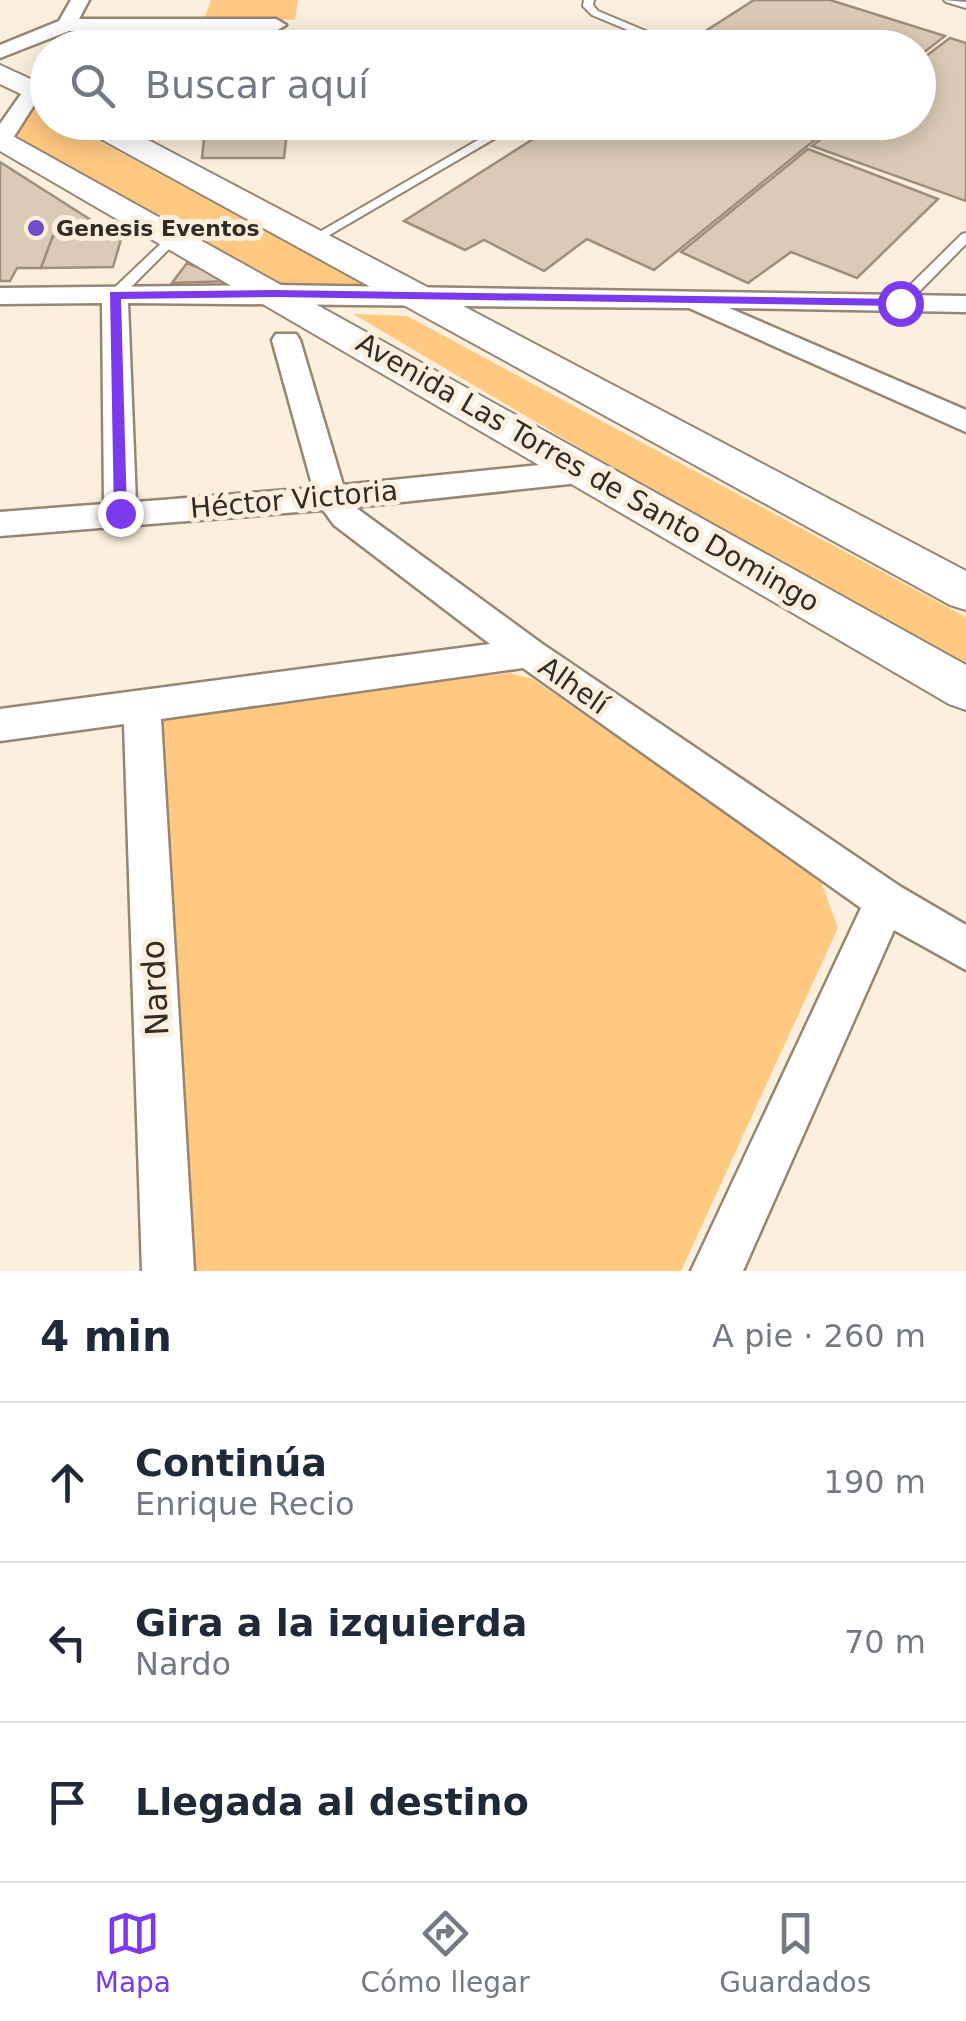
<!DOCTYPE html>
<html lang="es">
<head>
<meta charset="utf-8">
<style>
	:root { --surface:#fff; --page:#f6f6f7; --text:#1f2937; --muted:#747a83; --line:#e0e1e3; --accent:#7c3aed }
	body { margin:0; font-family:"DejaVu Sans",sans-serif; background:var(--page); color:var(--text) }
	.stop { position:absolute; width:30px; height:30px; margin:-22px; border:8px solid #7c3aed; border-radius:50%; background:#fff }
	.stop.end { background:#7c3aed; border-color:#fff; box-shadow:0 2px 10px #0008 }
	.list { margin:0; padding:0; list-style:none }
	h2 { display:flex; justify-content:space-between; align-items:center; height:130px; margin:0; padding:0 40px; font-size:42px }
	h2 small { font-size:32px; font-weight:400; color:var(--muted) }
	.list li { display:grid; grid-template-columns:65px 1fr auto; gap:30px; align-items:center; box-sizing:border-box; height:160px; padding:0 40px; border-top:2px solid var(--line) }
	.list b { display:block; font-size:38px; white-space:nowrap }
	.list p { margin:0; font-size:32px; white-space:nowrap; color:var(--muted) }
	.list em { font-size:32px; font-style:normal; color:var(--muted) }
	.icon { flex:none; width:55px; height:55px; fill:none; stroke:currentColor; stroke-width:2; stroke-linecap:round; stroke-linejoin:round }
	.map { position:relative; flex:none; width:966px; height:1271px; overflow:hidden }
	.search { position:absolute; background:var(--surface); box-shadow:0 5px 25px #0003; left:30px; right:30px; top:30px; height:110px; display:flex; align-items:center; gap:25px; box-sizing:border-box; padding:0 35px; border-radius:55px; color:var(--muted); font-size:38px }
	.sheet { height:610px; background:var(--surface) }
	nav { display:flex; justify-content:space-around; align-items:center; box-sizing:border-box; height:140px; border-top:2px solid var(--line); background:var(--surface); font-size:28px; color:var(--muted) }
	nav a { display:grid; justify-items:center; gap:5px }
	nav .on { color:var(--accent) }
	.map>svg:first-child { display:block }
	.green { fill:#ffc982 }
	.building { fill:#dbcbb6; stroke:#9e8e7b; stroke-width:2.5 }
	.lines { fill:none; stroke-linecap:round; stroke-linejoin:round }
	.lane-casing { stroke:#968673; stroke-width:4 }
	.street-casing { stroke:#968673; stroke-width:5 }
	.secondary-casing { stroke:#968673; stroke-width:4 }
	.lane { fill:#fff; fill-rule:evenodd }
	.street { fill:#fff; fill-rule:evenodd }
	.secondary { fill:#fff; fill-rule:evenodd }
	.route { fill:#7c3aed }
	.poi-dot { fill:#714fc8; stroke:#fdefde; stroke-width:4 }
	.labels { text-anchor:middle; stroke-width:10; stroke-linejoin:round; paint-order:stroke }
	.far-poi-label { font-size:22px; font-weight:bold; fill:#322c24; stroke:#fdefde; text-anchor:start }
	.street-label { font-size:28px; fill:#322c24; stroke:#fdefde }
	.near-street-label { font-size:32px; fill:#322c24; stroke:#fdefde }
</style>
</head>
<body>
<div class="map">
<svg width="966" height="1271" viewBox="0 0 966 1271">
	<rect width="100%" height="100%" fill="#fdefde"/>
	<g class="green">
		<polygon points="211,0 298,0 295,20 205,17"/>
		<polygon points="27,102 47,113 48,122 65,123 374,288 276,285 6,136"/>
		<polygon points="353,314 407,316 966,617 966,676"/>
		<polygon points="510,673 533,679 820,879 838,928 681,1271 180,1271 148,734 174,713"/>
	</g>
	<g class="building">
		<polygon points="754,0 830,0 945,36 918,57 918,48 679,48"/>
		<polygon points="296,37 295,48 101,48 104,41"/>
		<polygon points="950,38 966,43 966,201 812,146 842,122 918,122 918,62"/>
		<polygon points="140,122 288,122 284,158 202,158 205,128 138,128"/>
		<polygon points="560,122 837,122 654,270 587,239 544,271 484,240 465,250 404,221"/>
		<polygon points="808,149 938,199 857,278 791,252 748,283 681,252"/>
		<polygon points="0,162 91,220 53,236 41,268 17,268 10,281 0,281"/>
		<polygon points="53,236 122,236 113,267 41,268"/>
		<polygon points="187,263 232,281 172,283"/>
	</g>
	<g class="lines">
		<g class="lane-casing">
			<g id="lane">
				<polygon points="584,0 594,0 593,5 598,11 648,32 654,39 652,48 642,48 644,39 642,36 592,15 583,6"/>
				<polygon points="944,0 966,2 966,8 946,2"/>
				<polygon points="509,122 523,122 314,244 304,241"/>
				<polygon points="966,233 966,244 905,306 895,306 895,300 962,234"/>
				<polygon points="171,234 181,237 120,298 110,298 110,292"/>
			</g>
		</g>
		<g class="street-casing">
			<g id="street">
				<polygon points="71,0 89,0 79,19 276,19 286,25 276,31 69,31 0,58 0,45 59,21"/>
				<polygon points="33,85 43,91 8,146 0,148 0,124 26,87"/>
				<polygon points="275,285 966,296 966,312 729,308 966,410 966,432 689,308 128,303 136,502 313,488 272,340 276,334 296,334 300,340 343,485 588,460 599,463 603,471 599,479 588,482 355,507 541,643 901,887 966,925 966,970 894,930 743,1271 691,1271 861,908 523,668 161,719 194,1271 142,1271 124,724 0,741 0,709 490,644 334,525 323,510 0,536 0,512 104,504 102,303 0,304 0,288"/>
			</g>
		</g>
		<g class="secondary-casing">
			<g id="secondary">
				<polygon points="0,65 48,87 48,107 0,84"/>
				<polygon points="77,122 114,122 966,571 966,610 950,605 81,128"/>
				<polygon points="0,129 966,665 966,710 949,704 0,151"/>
			</g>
		</g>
		<use href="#lane" class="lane"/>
		<use href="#street" class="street"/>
		<use href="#secondary" class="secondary"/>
	</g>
	<polygon class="route" points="275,290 900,299 906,303 900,306 275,297 121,299 127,513 120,518 114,517 110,292"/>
	<circle class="poi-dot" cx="36" cy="228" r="10"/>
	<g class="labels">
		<g class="far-poi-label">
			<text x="56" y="236">Genesis Eventos</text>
		</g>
		<g class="street-label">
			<text transform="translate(588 472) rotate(30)" y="10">Avenida Las Torres de Santo Domingo</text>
			<text transform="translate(294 499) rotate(-5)" y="10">Héctor Victoria</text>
			<text transform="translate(574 685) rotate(35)" y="10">Alhelí</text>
		</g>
		<g class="near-street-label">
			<text transform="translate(155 988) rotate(-93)" y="11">Nardo</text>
		</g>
	</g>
</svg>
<div class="stop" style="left:900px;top:303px"></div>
<div class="stop end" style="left:120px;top:513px"></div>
<div class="search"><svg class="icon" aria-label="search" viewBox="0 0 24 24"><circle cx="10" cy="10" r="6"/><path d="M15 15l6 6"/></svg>Buscar aquí</div>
</div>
<section class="sheet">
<h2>4 min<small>A pie · 260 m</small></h2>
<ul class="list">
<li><svg class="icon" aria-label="ahead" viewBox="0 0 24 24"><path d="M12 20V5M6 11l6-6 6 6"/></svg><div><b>Continúa</b><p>Enrique Recio</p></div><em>190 m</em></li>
<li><svg class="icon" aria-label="left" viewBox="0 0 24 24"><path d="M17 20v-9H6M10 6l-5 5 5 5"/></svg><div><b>Gira a la izquierda</b><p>Nardo</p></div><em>70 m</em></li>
<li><svg class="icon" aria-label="arrive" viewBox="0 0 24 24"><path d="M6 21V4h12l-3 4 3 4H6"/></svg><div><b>Llegada al destino</b></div></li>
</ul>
</section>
<nav>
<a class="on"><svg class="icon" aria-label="map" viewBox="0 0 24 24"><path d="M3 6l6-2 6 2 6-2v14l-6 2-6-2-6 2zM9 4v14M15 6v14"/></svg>Mapa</a>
<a><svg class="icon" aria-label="directions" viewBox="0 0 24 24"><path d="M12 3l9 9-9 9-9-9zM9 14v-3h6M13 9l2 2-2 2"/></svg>Cómo llegar</a>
<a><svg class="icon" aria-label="saved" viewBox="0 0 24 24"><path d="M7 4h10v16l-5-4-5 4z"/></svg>Guardados</a>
</nav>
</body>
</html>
